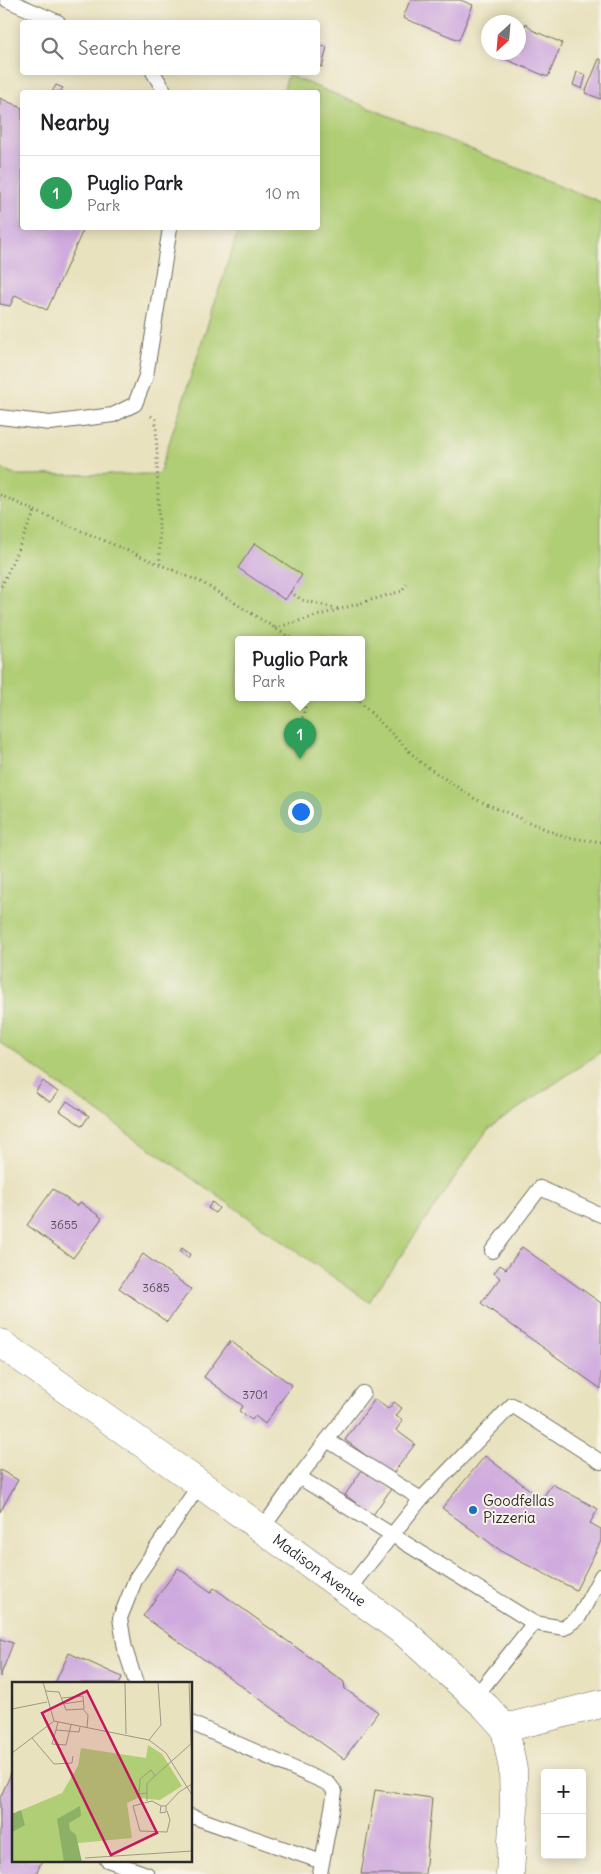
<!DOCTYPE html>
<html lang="en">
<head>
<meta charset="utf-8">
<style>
	:root { --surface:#fff; --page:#f6f6f6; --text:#202124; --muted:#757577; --line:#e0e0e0; --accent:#2563eb }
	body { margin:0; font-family:Delius,sans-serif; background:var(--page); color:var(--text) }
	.controls { position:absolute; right:15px; bottom:15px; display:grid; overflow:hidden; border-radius:5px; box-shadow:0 2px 12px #0003 }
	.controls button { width:45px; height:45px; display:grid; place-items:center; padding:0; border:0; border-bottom:1px solid var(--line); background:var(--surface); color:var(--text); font:25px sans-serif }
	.compass { position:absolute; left:481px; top:15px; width:45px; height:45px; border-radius:50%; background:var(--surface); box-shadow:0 2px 12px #0003; rotate:206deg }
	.you { position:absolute; left:300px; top:811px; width:18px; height:18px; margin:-12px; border:4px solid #fff; border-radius:50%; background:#1a73e8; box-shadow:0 0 0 8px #1a73e833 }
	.badge { display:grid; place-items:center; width:32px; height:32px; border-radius:50%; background:var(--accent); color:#fff; font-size:16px; font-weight:700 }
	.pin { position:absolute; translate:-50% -41px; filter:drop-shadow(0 1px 2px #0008) }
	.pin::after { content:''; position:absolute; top:26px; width:18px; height:15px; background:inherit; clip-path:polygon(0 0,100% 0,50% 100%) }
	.popup { position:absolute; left:235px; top:636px; width:130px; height:65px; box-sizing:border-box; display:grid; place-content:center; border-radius:5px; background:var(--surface); filter:drop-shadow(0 1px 4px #0005); font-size:16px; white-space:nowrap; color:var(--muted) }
	.popup b { font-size:19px; color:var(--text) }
	.popup::after { content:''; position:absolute; left:50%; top:100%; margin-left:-10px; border:10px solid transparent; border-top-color:var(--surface) }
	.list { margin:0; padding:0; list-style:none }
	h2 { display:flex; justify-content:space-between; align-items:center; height:65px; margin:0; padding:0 20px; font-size:21px }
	h2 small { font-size:16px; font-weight:400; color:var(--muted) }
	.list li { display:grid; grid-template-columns:32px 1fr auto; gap:15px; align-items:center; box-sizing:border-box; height:75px; padding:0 20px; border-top:1px solid var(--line) }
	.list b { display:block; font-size:19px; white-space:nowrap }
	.list p { margin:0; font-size:16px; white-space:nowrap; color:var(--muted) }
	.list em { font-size:16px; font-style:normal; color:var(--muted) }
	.icon { flex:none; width:28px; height:28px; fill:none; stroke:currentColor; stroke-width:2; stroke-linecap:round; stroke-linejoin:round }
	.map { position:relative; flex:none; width:601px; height:1874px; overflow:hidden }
	.search { position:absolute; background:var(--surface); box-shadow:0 2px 12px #0003; left:20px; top:20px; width:300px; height:55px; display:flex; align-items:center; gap:12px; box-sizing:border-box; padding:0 18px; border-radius:5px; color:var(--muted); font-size:19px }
	.panel { position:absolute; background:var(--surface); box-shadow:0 2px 12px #0003; left:20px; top:90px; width:300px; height:140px; border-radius:5px }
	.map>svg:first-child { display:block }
	.green { fill:#b0ce75; stroke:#6e7c50; fill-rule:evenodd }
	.building { fill:#cfaade }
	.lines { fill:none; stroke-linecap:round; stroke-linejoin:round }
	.lane-casing { stroke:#6e6b5f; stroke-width:16 }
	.secondary-casing { stroke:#6e6b5f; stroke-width:29 }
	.path { stroke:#6e6b5f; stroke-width:3; stroke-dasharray:1 4; stroke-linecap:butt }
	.lane { stroke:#fff; stroke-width:14 }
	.secondary { stroke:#fff; stroke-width:28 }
	.poi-dot { fill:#1f6fb2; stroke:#f7f3e8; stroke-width:2 }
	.labels { text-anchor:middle; stroke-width:4; stroke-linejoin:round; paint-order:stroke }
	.number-label { font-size:12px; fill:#544b58 }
	.poi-label { font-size:15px; fill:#2b2b2b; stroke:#f7f3e8; text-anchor:start }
	.street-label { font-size:15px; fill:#2b2b2b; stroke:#f7f3e8 }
	.inset-road { fill:none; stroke:#9d9984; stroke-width:1 }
	.view { fill:#c2185b; fill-opacity:0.15; stroke:#c2185b; stroke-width:2.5 }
	.inset-edge { fill:none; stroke:#2b2b2b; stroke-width:2.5 }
</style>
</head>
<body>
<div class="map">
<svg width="601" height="1874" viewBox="0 0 601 1874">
	<rect width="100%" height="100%" fill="#f7f3e8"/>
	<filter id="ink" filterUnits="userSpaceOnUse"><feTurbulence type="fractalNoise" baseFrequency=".02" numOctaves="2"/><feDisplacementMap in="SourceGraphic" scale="10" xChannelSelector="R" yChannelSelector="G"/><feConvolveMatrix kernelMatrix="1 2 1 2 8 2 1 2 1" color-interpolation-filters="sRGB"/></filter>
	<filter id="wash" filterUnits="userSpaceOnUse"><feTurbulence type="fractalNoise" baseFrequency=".0096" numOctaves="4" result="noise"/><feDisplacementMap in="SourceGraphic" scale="20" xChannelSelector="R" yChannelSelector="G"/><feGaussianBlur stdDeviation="1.12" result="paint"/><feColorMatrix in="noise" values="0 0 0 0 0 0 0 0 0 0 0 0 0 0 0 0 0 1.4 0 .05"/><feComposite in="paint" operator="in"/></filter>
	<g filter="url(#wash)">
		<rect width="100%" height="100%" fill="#e9e2bf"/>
		<path class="green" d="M288,75L601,202V1052L488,1129L369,1302L0,1043V468L17,475L159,474L239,228H318V92H283ZM239,640H361V698H239Z"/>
		<g id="blocks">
			<g class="building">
				<polygon points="410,0 460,0 473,5 459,40 403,18"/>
				<polygon points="526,23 532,30 562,43 548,77 495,55 496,52 518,52 518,24 525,26"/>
				<polygon points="318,45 327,47 322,67 318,66"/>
				<polygon points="599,59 601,59 601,99 585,93"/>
				<polygon points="577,72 586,75 582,89 573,85"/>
				<polygon points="56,85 63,88 60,92 52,92"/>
				<polygon points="0,98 22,108 22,228 84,228 47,310 15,295 10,306 0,304"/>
				<polygon points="255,543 302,575 285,600 238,568"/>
				<polygon points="43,1081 58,1092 50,1102 35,1092"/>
				<polygon points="67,1101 89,1116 82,1126 60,1111"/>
				<polygon points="53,1189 77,1206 80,1202 102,1218 73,1258 27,1225"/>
				<polygon points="212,1202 219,1208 215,1213 208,1208"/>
				<polygon points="522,1247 601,1303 601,1389 481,1303 500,1278 494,1273 500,1265 506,1269"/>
				<polygon points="182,1248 190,1254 188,1258 180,1252"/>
				<polygon points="143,1254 191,1289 167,1322 119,1288"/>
				<polygon points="230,1341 292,1385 265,1424 255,1416 252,1420 239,1411 243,1406 204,1377"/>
				<polygon points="375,1399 388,1409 394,1402 402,1408 396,1416 403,1420 396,1430 415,1444 392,1475 345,1440"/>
				<polygon points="485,1456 542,1499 552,1484 598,1509 590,1523 601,1529 601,1541 576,1590 504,1553 442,1508"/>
				<polygon points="0,1470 18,1480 0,1512"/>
				<polygon points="362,1470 391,1489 373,1515 345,1495"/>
				<polygon points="178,1568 211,1592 214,1588 344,1682 345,1689 378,1712 344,1759 143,1616"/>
				<polygon points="0,1639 13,1643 0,1677"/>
				<polygon points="69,1653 122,1677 120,1683 55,1683"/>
				<polygon points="14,1767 14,1860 42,1860 36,1874 0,1874 0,1798"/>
				<polygon points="375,1790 432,1798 425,1874 361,1874"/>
			</g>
		</g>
	</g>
	<g filter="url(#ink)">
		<use href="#blocks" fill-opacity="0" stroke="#6e6b5f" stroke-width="1"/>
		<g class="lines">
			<g class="lane-casing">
				<g id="lane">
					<polyline points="7,0 58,22"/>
					<polyline points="153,72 165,92"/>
					<polyline points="0,417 50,423 113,415 135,404 146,376 170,228"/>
					<polyline points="492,1251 540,1188 601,1215"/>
					<polyline points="327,1440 363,1393"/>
					<polyline points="299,1477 327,1440 421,1499"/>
					<polyline points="262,1529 299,1477 534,1623 476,1696"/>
					<polyline points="347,1591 421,1499 512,1405 601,1462"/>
					<polyline points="534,1623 564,1628 579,1617 601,1576"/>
					<polyline points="136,1683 125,1649 120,1618 136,1578 200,1484"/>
					<polyline points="191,1723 329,1784 335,1792 320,1874"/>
					<polyline points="191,1816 322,1862"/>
					<polyline points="107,1860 147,1874"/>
				</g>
			</g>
			<g class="secondary-casing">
				<g id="secondary">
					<path id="s1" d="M0,1343L200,1484L405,1633L486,1707L505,1728L513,1770L514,1808L510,1874"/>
					<polyline points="505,1728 601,1704"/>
				</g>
			</g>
			<g class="path">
				<polyline points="151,416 156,420 160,564"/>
				<polyline points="0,495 35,511 0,590"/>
				<polyline points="35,511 203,583 294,640"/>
				<polyline points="290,592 302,600 339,609"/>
				<polyline points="275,628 402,591 408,580"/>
				<polyline points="356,698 420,762 475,799 564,837 601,842"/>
				<polyline points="297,742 307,698"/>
			</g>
			<use href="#lane" class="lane"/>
			<use href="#secondary" class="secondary"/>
		</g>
	</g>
	<circle class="poi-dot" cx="473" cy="1510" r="5"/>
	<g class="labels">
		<g class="number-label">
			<text x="64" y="1229">3655</text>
			<text x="156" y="1292">3685</text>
			<text x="255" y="1399">3701</text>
		</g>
		<g class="poi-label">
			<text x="483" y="1506">Goodfellas<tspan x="483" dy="17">Pizzeria</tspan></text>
		</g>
		<g class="street-label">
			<text dy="5" stroke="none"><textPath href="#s1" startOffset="392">Madison Avenue</textPath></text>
		</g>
	</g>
	<g transform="translate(12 1682)">
		<rect width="180" height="180" fill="#e9e2bf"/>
		<path d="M136,63L150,72L170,104L148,118L126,116L115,121L120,156L66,161L60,165L66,180H0V132L50,111L66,84L69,66L134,76Z" fill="#b0ce75"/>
		<path d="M68,124L69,134L57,141L58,148L64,153L70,180H52L45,137ZM9,128L13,143L0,150V132Z" fill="#8cb166"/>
		<path class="inset-road" d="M31,0L42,39L137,58L154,71L180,113M113,0L114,52M177,0L179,61M33,9L47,10L54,28L71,27L76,33L75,46M50,16L71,14L72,27M51,22L71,19M0,27L35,20M46,40L44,48L67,50L68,45M44,48L40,62L54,63L59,43M20,56L42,82L60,81L61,74M137,58L149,43L146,0M0,71L42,39M135,111L127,112L128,97L139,88L143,94M135,119V101L180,61M149,124L140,119L121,124L128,149L155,150L158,138L155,129M154,124V130L148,131L149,124H154L167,110L180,102M73,176L180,169"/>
		<path class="view" d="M75,9L145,151L99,173L30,31Z"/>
		<rect width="180" height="180" class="inset-edge"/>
	</g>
</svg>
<div class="controls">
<button>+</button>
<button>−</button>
</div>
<svg class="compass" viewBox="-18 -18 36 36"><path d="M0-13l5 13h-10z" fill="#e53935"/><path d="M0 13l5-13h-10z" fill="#757577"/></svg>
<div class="you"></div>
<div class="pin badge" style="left:300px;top:759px;background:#2e9e5b">1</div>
<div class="popup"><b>Puglio Park</b>Park</div>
<div class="search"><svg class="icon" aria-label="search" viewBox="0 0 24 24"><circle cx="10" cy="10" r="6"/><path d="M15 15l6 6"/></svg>Search here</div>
<section class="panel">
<h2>Nearby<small></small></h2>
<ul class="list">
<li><span class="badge" style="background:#2e9e5b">1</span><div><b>Puglio Park</b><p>Park</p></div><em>10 m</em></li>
</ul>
</section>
</div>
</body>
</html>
